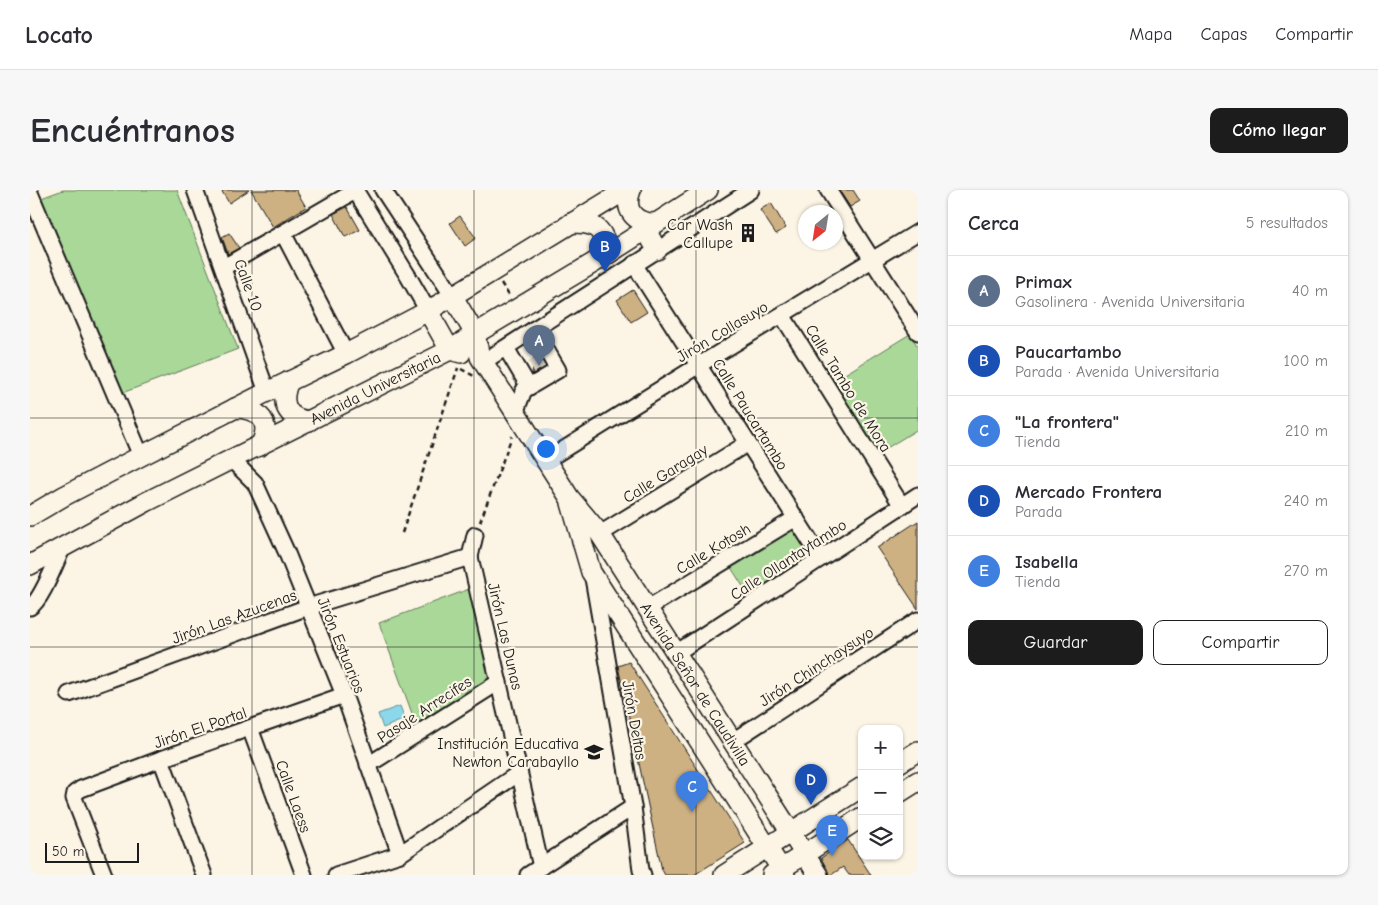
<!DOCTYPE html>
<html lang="es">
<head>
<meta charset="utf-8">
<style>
	:root { --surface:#fff; --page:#f7f7f7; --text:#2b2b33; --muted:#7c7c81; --line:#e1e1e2; --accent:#1c1c1c }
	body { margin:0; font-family:"Comic Neue",sans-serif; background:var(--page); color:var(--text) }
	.controls { position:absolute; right:15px; bottom:15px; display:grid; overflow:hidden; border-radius:10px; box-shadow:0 1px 4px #0004 }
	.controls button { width:45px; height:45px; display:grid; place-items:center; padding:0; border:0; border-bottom:1px solid var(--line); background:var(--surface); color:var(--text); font:25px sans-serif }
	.compass { position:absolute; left:768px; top:15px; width:45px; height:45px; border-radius:50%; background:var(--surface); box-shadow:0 1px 4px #0004; rotate:210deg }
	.scale { position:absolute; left:15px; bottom:12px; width:94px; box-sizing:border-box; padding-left:5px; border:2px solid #1c1c1c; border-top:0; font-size:14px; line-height:18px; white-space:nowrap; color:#1c1c1c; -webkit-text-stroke:4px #fcf5e5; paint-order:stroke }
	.you { position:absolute; left:515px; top:258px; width:18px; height:18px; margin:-12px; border:4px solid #fff; border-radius:50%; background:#1a73e8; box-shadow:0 0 0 8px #1a73e833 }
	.badge { display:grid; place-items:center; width:32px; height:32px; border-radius:50%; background:var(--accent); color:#fff; font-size:16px; font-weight:700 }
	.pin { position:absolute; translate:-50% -41px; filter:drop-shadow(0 1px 2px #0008) }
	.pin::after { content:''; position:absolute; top:26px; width:18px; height:15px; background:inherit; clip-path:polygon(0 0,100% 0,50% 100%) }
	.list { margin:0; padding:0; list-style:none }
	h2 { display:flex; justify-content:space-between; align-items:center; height:65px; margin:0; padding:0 20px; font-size:21px }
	h2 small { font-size:16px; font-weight:400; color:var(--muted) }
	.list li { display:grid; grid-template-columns:32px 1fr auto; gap:15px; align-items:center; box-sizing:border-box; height:70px; padding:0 20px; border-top:1px solid var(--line) }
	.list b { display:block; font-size:19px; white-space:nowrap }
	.list p { margin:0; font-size:16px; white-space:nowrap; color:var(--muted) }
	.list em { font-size:16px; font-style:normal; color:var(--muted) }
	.actions { display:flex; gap:10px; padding:15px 20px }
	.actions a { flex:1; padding:11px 0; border:1px solid var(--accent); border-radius:10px; text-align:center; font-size:18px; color:var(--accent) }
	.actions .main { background:var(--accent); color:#fff }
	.icon { flex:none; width:28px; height:28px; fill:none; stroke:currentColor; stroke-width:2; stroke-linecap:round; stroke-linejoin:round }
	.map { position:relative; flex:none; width:888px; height:685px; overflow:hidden; border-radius:10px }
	header { display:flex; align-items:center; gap:30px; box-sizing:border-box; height:70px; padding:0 25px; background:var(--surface); border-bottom:1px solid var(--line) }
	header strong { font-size:24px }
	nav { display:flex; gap:28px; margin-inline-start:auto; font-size:18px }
	.intro { display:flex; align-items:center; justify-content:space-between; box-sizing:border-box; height:120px; padding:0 30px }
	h1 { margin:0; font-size:35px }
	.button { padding:12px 22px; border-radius:10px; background:var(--accent); color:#fff; font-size:18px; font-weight:700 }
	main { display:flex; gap:30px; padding:0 30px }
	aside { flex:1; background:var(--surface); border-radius:10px; box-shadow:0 1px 4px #0004 }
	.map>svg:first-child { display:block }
	.green { fill:#a9d898; stroke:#627a5a }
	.water { fill:#8bd8ea; stroke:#5f8d98 }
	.building { fill:#ceb183; stroke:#1c1c1c }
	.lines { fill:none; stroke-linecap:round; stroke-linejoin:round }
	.minor-tunnel { stroke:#dad4c7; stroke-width:15; stroke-dasharray:15 8; stroke-linecap:butt }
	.minor-casing { stroke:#1c1c1c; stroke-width:19 }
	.major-casing { stroke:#1c1c1c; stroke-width:22 }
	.path { stroke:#1c1c1c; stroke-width:2.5; stroke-dasharray:5 4; stroke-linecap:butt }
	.minor { stroke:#fcf5e5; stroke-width:15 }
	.major { stroke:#fcf5e5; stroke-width:19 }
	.grid { fill:none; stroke:#1c1c1c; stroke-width:1; stroke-opacity:0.55 }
	.labels { text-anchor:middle; stroke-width:4.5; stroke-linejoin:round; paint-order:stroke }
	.poi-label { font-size:16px; fill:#1c1c1c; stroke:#fcf5e5; text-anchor:end }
	.street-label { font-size:16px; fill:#1c1c1c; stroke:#fcf5e5 }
</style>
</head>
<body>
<header>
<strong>Locato</strong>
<nav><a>Mapa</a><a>Capas</a><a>Compartir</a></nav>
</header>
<div class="intro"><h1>Encuéntranos</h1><a class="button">Cómo llegar</a></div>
<main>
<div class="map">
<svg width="888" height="685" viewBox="0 0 888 685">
	<rect width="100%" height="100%" fill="#fcf5e5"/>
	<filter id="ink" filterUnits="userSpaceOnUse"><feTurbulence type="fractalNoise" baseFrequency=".02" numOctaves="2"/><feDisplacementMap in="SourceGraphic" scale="10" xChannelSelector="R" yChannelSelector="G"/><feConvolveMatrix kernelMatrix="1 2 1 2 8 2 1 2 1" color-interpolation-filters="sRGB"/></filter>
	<g filter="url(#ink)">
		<g class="green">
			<polygon points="33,0 147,0 208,159 87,205 11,8"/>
			<polygon points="880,144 888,157 888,239 847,264 802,192"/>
			<polygon points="764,336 785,369 721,409 700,376"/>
			<polygon points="442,398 462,491 387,537 349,433"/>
		</g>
		<polygon class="water" points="370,516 375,529 353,538 348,524"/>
		<g class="building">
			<polygon points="191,0 219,0 199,13"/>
			<polygon points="221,0 266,0 276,17 243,37"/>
			<polygon points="809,0 823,0 830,11 820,17"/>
			<polygon points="741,13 756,38 746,44 730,20"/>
			<polygon points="317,17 330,40 315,47 303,24"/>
			<polygon points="430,26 446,48 435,56 420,33"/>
			<polygon points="199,43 209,58 198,64 192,47"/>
			<polygon points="603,100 617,122 601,132 587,110"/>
			<polygon points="508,165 514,174 514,178 502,184 504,167"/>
			<polygon points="888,331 888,419 847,358"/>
			<polygon points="599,472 715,653 664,685 635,685 632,680 588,476"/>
			<polygon points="818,650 841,685 819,685 813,677 801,685 799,685 797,679 791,668"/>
		</g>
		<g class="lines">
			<polyline class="minor-tunnel" points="502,178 514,171"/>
			<g class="minor-casing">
				<g id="minor">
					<polyline points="165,0 237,202"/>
					<polyline points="325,0 378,86 398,121"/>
					<polyline points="353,0 422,105"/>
					<polyline points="798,0 888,142"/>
					<polyline points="0,3 111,266"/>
					<polyline points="253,43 316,164"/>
					<polyline points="604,74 791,368"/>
					<polyline points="194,77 325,1"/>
					<polyline points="752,125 872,316"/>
					<polyline points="476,158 499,197"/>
					<polyline points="453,172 721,0"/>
					<polyline points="485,223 494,200 528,180 504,139"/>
					<polyline points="202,270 225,293 256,361 314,505 370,664"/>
					<polyline points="515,271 669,175 888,42"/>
					<polyline points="570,344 718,253"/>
					<polyline points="445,345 440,367 511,677"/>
					<polyline points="563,388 603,617 611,680 613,685"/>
					<path d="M0,417C12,410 26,371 33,357"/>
					<polyline points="618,418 766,328"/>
					<polyline points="646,463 888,305"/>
					<polyline points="39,504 278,417 440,367"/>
					<polyline points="220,538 274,685"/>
					<polyline points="703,551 888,430"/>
					<polyline points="131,569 174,685"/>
					<polyline points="338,575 469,492"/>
					<polyline points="74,685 44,608 45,603 51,599 131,569 314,505"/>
					<polyline points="306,685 370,664 489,583"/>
					<polyline points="498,685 603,617"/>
				</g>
			</g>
			<g class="major-casing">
				<g id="major">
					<path d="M601,0C593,21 605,33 625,33"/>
					<path d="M541,33C559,33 571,34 576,55L570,69"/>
					<polyline points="616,40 627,60"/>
					<path id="s1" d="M422,105L445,144L450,167L539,307L570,344L788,685"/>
					<polyline points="398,121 420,160 431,163"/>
					<path d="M259,191C250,212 255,228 279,231"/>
					<path d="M205,218C231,219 242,232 230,256"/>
					<polyline points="541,313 561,382 755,685"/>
					<polyline points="0,326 34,306 111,266 237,202 316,164 398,121 596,0"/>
					<path id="s2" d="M0,375L116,312L420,160L445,144L570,69L678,0"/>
					<polyline points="869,573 888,561"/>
					<polyline points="869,603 888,591"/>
					<polyline points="694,685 832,597"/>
					<polyline points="742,685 832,627"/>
				</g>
			</g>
			<g class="path">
				<polyline points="471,93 480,107"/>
				<polyline points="431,179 444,186"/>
				<polyline points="450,332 482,246"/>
				<polyline points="372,343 428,178"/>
			</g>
			<use href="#minor" class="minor"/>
			<use href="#major" class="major"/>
		</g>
	</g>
	<path class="grid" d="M222,0V685M444,0V685M666,0V685M0,228H888M0,457H888"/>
	<defs>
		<g id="building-bare" transform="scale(1.5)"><path d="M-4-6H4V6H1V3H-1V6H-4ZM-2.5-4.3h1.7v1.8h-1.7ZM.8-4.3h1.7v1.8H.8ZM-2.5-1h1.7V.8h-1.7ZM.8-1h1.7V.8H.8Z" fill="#1c1c1c" stroke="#fcf5e5" stroke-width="2.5" paint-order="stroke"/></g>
		<g id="school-bare" transform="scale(1.5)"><path d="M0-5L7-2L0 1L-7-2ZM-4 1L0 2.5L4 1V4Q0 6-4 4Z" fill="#1c1c1c" stroke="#fcf5e5" stroke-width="2.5" paint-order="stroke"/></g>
	</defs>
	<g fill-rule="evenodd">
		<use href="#building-bare" x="718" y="43"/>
		<use href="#school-bare" x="564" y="562"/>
	</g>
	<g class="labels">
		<g class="poi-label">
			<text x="703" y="40">Car Wash<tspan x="703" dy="18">Callupe</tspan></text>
			<text x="549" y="559">Institución Educativa<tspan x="549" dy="18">Newton Carabayllo</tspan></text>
		</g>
		<g class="street-label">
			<text transform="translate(219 95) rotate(70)" y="6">Calle 10</text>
			<text transform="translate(692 141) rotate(-31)" y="6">Jirón Collasuyo</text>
			<text dy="6" stroke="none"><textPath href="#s2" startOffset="388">Avenida Universitaria</textPath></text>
			<text transform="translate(819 198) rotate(58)" y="6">Calle Tambo de Mora</text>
			<text transform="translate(721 224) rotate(58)" y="6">Calle Paucartambo</text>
			<text transform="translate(635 283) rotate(-32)" y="6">Calle Garagay</text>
			<text transform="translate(683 358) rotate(-31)" y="6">Calle Kotosh</text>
			<text transform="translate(758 369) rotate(-33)" y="6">Calle Ollantaytambo</text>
			<text transform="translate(204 426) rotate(-20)" y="6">Jirón Las Azucenas</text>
			<text transform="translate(476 446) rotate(77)" y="6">Jirón Las Dunas</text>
			<text transform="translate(312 455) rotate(68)" y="6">Jirón Estuarios</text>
			<text transform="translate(786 476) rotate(-33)" y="6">Jirón Chinchaysuyo</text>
			<text dy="6" stroke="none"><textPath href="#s1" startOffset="461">Avenida Señor de Caudivilla</textPath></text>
			<text transform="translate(394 519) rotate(-33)" y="6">Pasaje Arrecifes</text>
			<text transform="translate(605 530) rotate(80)" y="6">Jirón Deltas</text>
			<text transform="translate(170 537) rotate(-19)" y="6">Jirón El Portal</text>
			<text transform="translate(264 606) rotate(70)" y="6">Calle Laess</text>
		</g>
	</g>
</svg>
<div class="controls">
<button>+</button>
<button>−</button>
<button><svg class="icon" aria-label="layers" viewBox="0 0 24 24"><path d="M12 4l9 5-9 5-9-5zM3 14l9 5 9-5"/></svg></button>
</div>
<svg class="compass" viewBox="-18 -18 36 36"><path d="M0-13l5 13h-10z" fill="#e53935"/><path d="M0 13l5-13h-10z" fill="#7c7c81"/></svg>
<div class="scale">50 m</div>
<div class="you"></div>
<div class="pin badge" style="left:509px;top:176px;background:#5c6f8a">A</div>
<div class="pin badge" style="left:575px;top:82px;background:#1a4fb4">B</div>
<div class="pin badge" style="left:662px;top:622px;background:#3f7fe0">C</div>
<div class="pin badge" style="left:781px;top:615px;background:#1a4fb4">D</div>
<div class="pin badge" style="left:802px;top:666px;background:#3f7fe0">E</div>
</div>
<aside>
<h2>Cerca<small>5 resultados</small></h2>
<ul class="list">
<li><span class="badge" style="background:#5c6f8a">A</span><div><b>Primax</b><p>Gasolinera · Avenida Universitaria</p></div><em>40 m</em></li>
<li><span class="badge" style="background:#1a4fb4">B</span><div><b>Paucartambo</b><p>Parada · Avenida Universitaria</p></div><em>100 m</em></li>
<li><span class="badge" style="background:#3f7fe0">C</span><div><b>&quot;La frontera&quot;</b><p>Tienda</p></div><em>210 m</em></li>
<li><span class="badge" style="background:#1a4fb4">D</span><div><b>Mercado Frontera</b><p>Parada</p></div><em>240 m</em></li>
<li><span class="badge" style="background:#3f7fe0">E</span><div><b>Isabella</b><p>Tienda</p></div><em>270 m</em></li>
</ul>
<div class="actions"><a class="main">Guardar</a><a>Compartir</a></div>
</aside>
</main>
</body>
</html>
